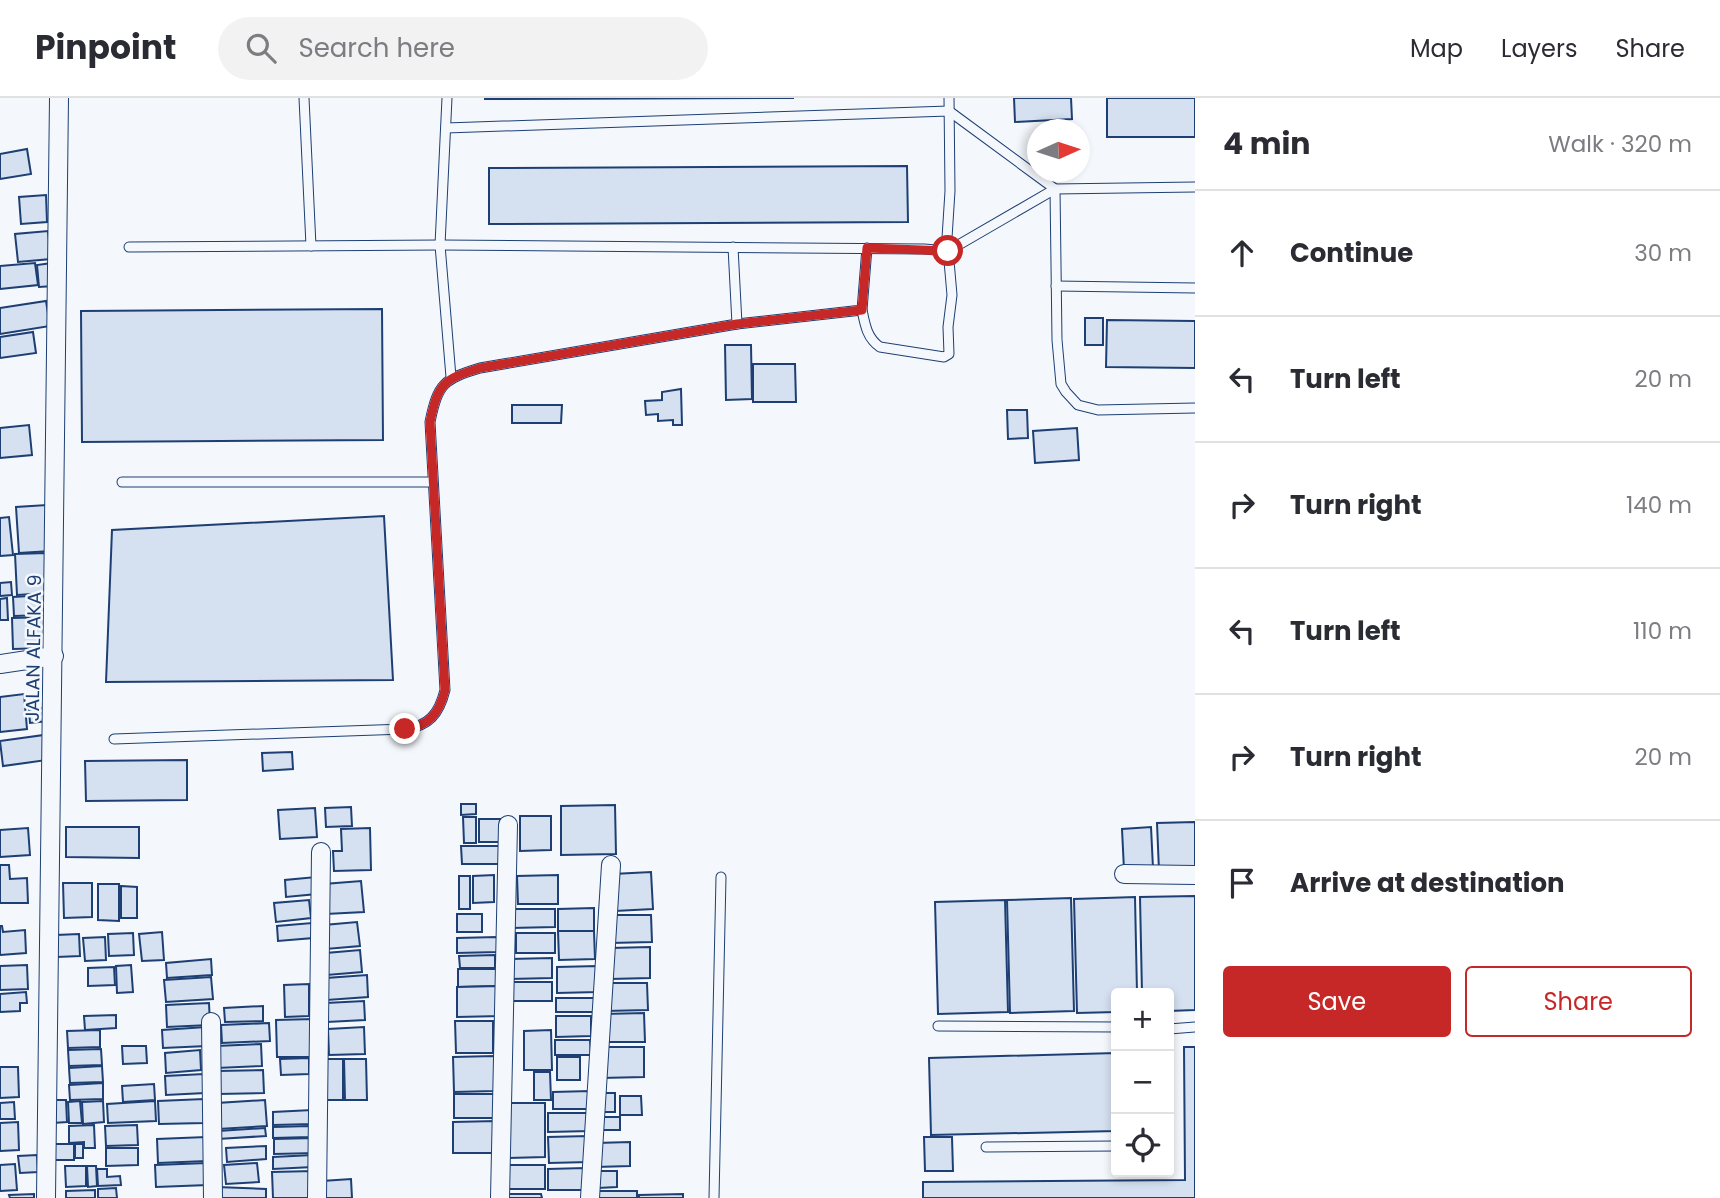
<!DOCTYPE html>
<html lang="en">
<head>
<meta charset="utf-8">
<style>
	:root { --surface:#fff; --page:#f2f2f3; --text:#2b2b33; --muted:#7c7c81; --line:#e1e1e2; --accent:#c62828 }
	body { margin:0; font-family:Poppins,sans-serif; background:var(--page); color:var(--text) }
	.controls { position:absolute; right:21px; bottom:21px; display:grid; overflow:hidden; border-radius:7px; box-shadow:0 4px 10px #0003 }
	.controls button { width:63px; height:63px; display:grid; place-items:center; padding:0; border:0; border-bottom:2px solid var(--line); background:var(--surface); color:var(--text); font:35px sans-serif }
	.compass { position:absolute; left:1027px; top:21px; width:63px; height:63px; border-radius:50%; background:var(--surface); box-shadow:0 4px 10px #0003; rotate:87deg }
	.stop { position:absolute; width:21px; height:21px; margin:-16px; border:5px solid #c62828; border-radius:50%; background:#fff }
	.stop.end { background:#c62828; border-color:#fff; box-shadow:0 2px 7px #0008 }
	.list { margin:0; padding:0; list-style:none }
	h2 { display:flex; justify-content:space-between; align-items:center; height:91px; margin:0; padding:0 28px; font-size:30px }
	h2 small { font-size:23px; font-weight:400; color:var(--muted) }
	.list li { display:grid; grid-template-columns:46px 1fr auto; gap:21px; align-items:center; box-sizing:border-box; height:126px; padding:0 28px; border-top:2px solid var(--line) }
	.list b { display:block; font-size:26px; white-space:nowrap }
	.list em { font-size:23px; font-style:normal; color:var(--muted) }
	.actions { display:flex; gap:14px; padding:21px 28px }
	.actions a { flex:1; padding:16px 0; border:2px solid var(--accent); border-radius:7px; text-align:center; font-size:24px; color:var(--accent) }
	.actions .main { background:var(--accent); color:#fff }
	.icon { flex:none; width:38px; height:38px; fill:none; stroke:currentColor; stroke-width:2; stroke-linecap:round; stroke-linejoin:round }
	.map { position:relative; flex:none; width:1195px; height:1100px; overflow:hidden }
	header { display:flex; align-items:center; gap:42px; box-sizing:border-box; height:98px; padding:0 35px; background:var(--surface); border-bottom:2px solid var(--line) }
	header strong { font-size:33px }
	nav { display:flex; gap:38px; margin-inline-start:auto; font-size:24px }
	.search { width:490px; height:63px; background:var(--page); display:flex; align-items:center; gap:18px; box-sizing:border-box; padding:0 24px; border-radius:38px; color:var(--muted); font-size:26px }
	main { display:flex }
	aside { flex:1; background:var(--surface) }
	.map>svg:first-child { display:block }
	.building { fill:#d5e0f0; stroke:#1d3f73; stroke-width:2 }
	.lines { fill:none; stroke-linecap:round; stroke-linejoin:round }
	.service-casing { stroke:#1d3f73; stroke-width:11 }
	.minor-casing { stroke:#1d3f73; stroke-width:20 }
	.service { stroke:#f4f7fb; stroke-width:9 }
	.minor { stroke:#f4f7fb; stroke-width:18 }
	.route { stroke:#c62828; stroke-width:9 }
	.labels { text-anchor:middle; stroke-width:5; stroke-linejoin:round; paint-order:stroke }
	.street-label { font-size:19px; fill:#1d3f73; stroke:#f4f7fb }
</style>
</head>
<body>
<header>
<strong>Pinpoint</strong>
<div class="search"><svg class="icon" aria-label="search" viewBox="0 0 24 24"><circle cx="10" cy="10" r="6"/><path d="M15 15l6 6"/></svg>Search here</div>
<nav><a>Map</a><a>Layers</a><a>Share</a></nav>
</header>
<main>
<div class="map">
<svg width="1195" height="1100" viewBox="0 0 1195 1100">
	<rect width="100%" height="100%" fill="#f4f7fb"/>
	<g class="building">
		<polygon points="485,0 794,0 485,1"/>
		<polygon points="1014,0 1071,0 1072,21 1015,24"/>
		<rect x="1107" y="0" width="88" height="39"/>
		<polygon points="27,51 31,76 0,81 0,56"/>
		<polygon points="907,68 908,124 489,126 489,70"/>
		<polygon points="46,97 47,124 21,126 19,99"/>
		<polygon points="48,133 51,161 18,164 15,136"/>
		<polygon points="35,165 38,187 0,191 0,168"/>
		<polygon points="52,165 54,188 39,189 37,167"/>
		<polygon points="46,203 50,228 0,236 0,210"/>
		<polygon points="382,211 383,342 82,344 81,213"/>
		<rect x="1085" y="220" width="18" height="27"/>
		<polygon points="1107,222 1195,223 1195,270 1106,269"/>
		<polygon points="33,234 36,255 0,260 0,239"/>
		<polygon points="725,247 751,247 752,301 726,302"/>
		<polygon points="753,266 795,266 796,304 753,304"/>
		<polygon points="681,291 682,327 673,327 673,322 658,323 658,316 646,317 645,303 662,302 662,294"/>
		<polygon points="512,307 562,307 561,325 512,325"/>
		<polygon points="1007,312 1027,312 1028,340 1008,341"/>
		<polygon points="29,327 32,357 0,360 0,330"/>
		<polygon points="1077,330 1079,362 1035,365 1033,333"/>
		<polygon points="47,407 51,453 19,455 16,409"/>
		<polygon points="384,418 393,582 106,584 112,432"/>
		<polygon points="9,419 13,457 0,458 0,420"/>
		<polygon points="46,455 48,495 17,497 15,456"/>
		<polygon points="11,484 12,497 0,498 0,485"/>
		<polygon points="45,497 45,517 14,518 13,499"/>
		<polygon points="7,500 8,522 0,522 0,501"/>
		<polygon points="47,519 48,550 13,551 12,520"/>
		<polygon points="24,596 27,631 0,634 0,599"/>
		<polygon points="47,610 48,623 30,625 29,612"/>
		<polygon points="44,637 47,662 3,668 0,643"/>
		<polygon points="292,654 293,671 263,673 262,655"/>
		<polygon points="187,662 187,702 86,703 85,663"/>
		<polygon points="461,706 476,706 476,716 461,717"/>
		<polygon points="615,707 616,756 561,757 561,708"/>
		<polygon points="351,709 352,728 326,729 325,710"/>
		<polygon points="315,710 317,739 280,741 278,712"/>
		<polygon points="520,718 551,718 551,752 520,753"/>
		<polygon points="463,719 476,719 476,745 464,745"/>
		<polygon points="479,721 500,721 501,744 479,744"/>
		<polygon points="1195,724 1195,772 1159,773 1157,725"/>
		<polygon points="66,729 139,729 139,760 66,759"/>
		<polygon points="1151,729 1153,770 1124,772 1122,731"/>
		<polygon points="28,730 30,757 0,759 0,732"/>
		<polygon points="370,730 371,772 334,773 333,753 342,753 341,731"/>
		<polygon points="461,748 502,748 502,766 462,766"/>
		<polygon points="0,767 9,767 10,781 27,780 28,805 0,805"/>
		<polygon points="651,774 653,811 615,813 613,776"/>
		<polygon points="494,777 494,804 473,805 473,778"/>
		<polygon points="558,777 558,806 518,806 517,778"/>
		<rect x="459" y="778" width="11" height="33"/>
		<polygon points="316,779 317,796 286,799 285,782"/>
		<polygon points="361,783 364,814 326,816 324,786"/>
		<polygon points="63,785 92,785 92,819 64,820"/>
		<polygon points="98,786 119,786 119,823 98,822"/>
		<polygon points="121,788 137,789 137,820 121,820"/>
		<polygon points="1195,798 1195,912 1169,913 1169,895 1142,895 1140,799"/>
		<polygon points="1135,799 1137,895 1116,895 1116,914 1077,915 1074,801"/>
		<polygon points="1071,800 1074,913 1010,915 1007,802"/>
		<polygon points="309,802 311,820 276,824 274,805"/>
		<polygon points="1005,802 1008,914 938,916 935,804"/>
		<polygon points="594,810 594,833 558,833 558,811"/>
		<polygon points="511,811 555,811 555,829 511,830"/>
		<rect x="457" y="816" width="25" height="18"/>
		<polygon points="610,817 651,817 652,844 610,845"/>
		<polygon points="357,824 360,848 326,851 324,827"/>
		<polygon points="312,825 313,840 278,843 277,828"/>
		<polygon points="0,828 2,828 3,834 25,832 26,855 0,857"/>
		<polygon points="558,833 594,833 595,861 559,862"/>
		<polygon points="162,834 164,862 142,863 139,836"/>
		<polygon points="133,835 134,857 109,858 108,836"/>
		<rect x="516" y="835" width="39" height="20"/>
		<polygon points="79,836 80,858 57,859 56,837"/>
		<polygon points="105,839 106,862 85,863 83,840"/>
		<polygon points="497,839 498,854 457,855 457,840"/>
		<polygon points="650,849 650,880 610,881 610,850"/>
		<polygon points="360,852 362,874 327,877 326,855"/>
		<polygon points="495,857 495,870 460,870 459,858"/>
		<polygon points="552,860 552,880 510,881 510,861"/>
		<polygon points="211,861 212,877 167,880 166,865"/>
		<polygon points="27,867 28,891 0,892 0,868"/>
		<polygon points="131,867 133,894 117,895 116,868"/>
		<polygon points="597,868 598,894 557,895 557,869"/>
		<polygon points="114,869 115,887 88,888 88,870"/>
		<polygon points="458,871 498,871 498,888 458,889"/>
		<polygon points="367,877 368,899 327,902 326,880"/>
		<polygon points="211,879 213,901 166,904 164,882"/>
		<polygon points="512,884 552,884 552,903 513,903"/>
		<polygon points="606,885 647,885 648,912 606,913"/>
		<polygon points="309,886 309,918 285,919 284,887"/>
		<polygon points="500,888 501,918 457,919 457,889"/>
		<polygon points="26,894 27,905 20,905 20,913 0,914 0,896"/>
		<polygon points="556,900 595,900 596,914 556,914"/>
		<polygon points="364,903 365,922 327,924 326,905"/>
		<polygon points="209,905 210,927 167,929 166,907"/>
		<polygon points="263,908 263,923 225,924 224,910"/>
		<polygon points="644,915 645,944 603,944 603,916"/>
		<polygon points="116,917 116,930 85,932 84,918"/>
		<polygon points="556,918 591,918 591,938 556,939"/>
		<polygon points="313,921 314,959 277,959 276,922"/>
		<polygon points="455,923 493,923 493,955 456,955"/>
		<polygon points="269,925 270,943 222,945 221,927"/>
		<polygon points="206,929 207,948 163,950 162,932"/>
		<polygon points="364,929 365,956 329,957 328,931"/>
		<polygon points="100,932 100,949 68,950 67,933"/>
		<polygon points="551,932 552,972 524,972 524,933"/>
		<polygon points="555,942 590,942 591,957 555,957"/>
		<polygon points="261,946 262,968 217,970 216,948"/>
		<polygon points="122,948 146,948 147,965 123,966"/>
		<polygon points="601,949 644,949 644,979 601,980"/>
		<polygon points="1184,949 1195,949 1195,1100 923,1100 923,1084 1185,1082"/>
		<polygon points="101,951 102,967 69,968 68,952"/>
		<polygon points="200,952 201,972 166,975 165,955"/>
		<polygon points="1116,955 1116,1033 931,1037 929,960"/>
		<polygon points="494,958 494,993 454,994 453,959"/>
		<rect x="557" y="959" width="23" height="23"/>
		<polygon points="309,960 309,976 281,977 280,961"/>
		<polygon points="323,961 343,961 343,1002 324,1002"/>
		<polygon points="344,961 366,961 367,1002 345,1002"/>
		<polygon points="102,968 103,984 70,985 69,970"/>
		<polygon points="0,969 18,969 19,999 0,1000"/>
		<polygon points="263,972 264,995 218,996 217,973"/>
		<polygon points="534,974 550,974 551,1002 534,1002"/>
		<polygon points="204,976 205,995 166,997 165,978"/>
		<polygon points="103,985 103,1001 70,1002 69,987"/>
		<polygon points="154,986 155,1002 123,1004 122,988"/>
		<polygon points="590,993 590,1011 553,1011 553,994"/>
		<rect x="600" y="995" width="15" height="19"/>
		<rect x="454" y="996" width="40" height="24"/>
		<polygon points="620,998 641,998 642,1017 620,1017"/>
		<polygon points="204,1001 204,1025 159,1026 158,1003"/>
		<polygon points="52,1002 66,1002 67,1024 53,1025"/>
		<polygon points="265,1002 267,1028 218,1031 217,1005"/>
		<polygon points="80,1003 82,1025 69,1025 68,1004"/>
		<polygon points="103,1003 104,1024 83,1026 82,1004"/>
		<polygon points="155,1003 156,1023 108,1025 107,1006"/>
		<polygon points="14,1004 15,1021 0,1021 0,1005"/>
		<polygon points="507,1005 545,1005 545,1059 508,1060"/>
		<polygon points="312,1012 313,1026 273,1027 273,1014"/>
		<polygon points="548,1015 589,1015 590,1033 548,1034"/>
		<rect x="600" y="1019" width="20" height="13"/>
		<polygon points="496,1023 496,1055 453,1055 453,1024"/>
		<polygon points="18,1024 19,1052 0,1053 0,1025"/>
		<polygon points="94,1027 95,1050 84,1050 84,1044 69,1045 69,1028"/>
		<polygon points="137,1027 138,1047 106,1048 105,1028"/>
		<polygon points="310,1028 310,1039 273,1040 273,1029"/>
		<polygon points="265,1030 266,1038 218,1041 218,1033"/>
		<polygon points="589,1038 589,1064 549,1065 548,1039"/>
		<polygon points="206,1039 207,1063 158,1065 157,1041"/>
		<polygon points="924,1039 952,1039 953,1073 925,1073"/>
		<polygon points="315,1040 316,1055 274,1056 274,1041"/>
		<polygon points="630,1044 630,1068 596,1069 596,1045"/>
		<rect x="51" y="1046" width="23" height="16"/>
		<rect x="75" y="1046" width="8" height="14"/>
		<polygon points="266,1048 266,1061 227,1064 226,1050"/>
		<polygon points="106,1050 138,1050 138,1067 106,1068"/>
		<polygon points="37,1057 38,1074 20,1075 18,1058"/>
		<polygon points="313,1057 313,1069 273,1071 273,1059"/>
		<polygon points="207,1065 208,1087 156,1089 155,1067"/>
		<polygon points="257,1065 259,1084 226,1086 224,1067"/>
		<polygon points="15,1066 17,1092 0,1093 0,1067"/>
		<rect x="503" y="1067" width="42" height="24"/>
		<polygon points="65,1068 86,1068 86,1088 66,1089"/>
		<polygon points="87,1068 96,1068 97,1088 88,1089"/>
		<polygon points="585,1070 585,1092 548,1092 548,1071"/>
		<polygon points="97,1071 107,1071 107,1079 120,1078 121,1087 98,1088"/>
		<polygon points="313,1073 314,1100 273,1100 272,1074"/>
		<polygon points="598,1073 617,1073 617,1089 598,1090"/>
		<polygon points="351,1081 352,1100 323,1100 322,1083"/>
		<polygon points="217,1089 266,1091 266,1100 217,1100"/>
		<polygon points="116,1090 117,1100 98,1100 98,1091"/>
		<polygon points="95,1092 95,1100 66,1100 66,1093"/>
		<rect x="595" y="1093" width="42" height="7"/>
		<polygon points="34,1096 34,1100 10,1100 9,1097"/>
		<polygon points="504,1096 541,1096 542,1100 504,1100"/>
		<polygon points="683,1096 683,1100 639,1100 639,1097"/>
	</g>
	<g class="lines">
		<g class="service-casing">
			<g id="service">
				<polyline points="304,0 311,148"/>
				<polyline points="447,0 440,147 451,279"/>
				<polyline points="446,30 949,13 1055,91 1057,242 1061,286 1066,294 1078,307 1098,312 1195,310"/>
				<polyline points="129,149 440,147 924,151 948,153 1055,91 1195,89"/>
				<polyline points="1056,188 1195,190"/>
				<path d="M862,212C865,227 867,240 880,249L944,259L949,256L948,229L952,197L947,140L950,93L949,0"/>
				<polyline points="737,226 862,212 867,150"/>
				<polyline points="122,384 432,384"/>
				<path d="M114,641L405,631C429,628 439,616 445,592L430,324C438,285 444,281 480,270L737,226L733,149"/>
				<polyline points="938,928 1116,929"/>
				<polyline points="1169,931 1195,929"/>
				<polyline points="986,1049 1116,1048"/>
				<polyline points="714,1100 721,779"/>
			</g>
		</g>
		<g class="minor-casing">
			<g id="minor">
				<polyline points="0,566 54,558"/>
				<polyline points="1124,776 1195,777"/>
				<polyline points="211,924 213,1100"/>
				<polyline points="46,1100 59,0"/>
				<polyline points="317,1100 321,754"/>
				<polyline points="500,1100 508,727"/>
				<polyline points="590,1100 611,767"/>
			</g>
		</g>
		<use href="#service" class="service"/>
		<use href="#minor" class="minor"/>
	</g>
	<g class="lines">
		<path class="route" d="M405,631C429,628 439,616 445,592L430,324C438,285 444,281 480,270L737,226L862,212L867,150L948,153"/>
	</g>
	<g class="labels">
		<g class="street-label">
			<text transform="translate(33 550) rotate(-89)" y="7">JALAN ALFAKA 9</text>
		</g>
	</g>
</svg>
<div class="controls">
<button>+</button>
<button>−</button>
<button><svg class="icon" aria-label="locate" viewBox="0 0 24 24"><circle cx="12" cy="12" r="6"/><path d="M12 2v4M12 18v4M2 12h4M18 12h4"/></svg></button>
</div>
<svg class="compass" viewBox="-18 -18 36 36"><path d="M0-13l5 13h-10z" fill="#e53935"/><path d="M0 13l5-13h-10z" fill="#7c7c81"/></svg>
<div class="stop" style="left:948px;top:153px"></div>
<div class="stop end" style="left:405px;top:631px"></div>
</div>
<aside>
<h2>4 min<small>Walk · 320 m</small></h2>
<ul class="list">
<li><svg class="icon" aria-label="ahead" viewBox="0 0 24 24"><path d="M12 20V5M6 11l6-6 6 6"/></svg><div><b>Continue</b></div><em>30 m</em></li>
<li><svg class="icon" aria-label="left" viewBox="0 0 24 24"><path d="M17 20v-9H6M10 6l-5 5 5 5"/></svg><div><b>Turn left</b></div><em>20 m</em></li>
<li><svg class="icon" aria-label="right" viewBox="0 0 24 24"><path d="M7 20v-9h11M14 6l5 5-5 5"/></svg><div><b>Turn right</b></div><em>140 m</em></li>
<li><svg class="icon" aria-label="left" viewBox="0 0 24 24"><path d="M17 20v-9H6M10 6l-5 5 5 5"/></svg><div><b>Turn left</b></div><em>110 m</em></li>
<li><svg class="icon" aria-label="right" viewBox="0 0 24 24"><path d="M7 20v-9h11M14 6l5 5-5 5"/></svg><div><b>Turn right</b></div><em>20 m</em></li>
<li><svg class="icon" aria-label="arrive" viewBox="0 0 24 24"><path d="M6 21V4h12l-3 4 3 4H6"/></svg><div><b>Arrive at destination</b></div></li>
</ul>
<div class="actions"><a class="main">Save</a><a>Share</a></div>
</aside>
</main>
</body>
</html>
